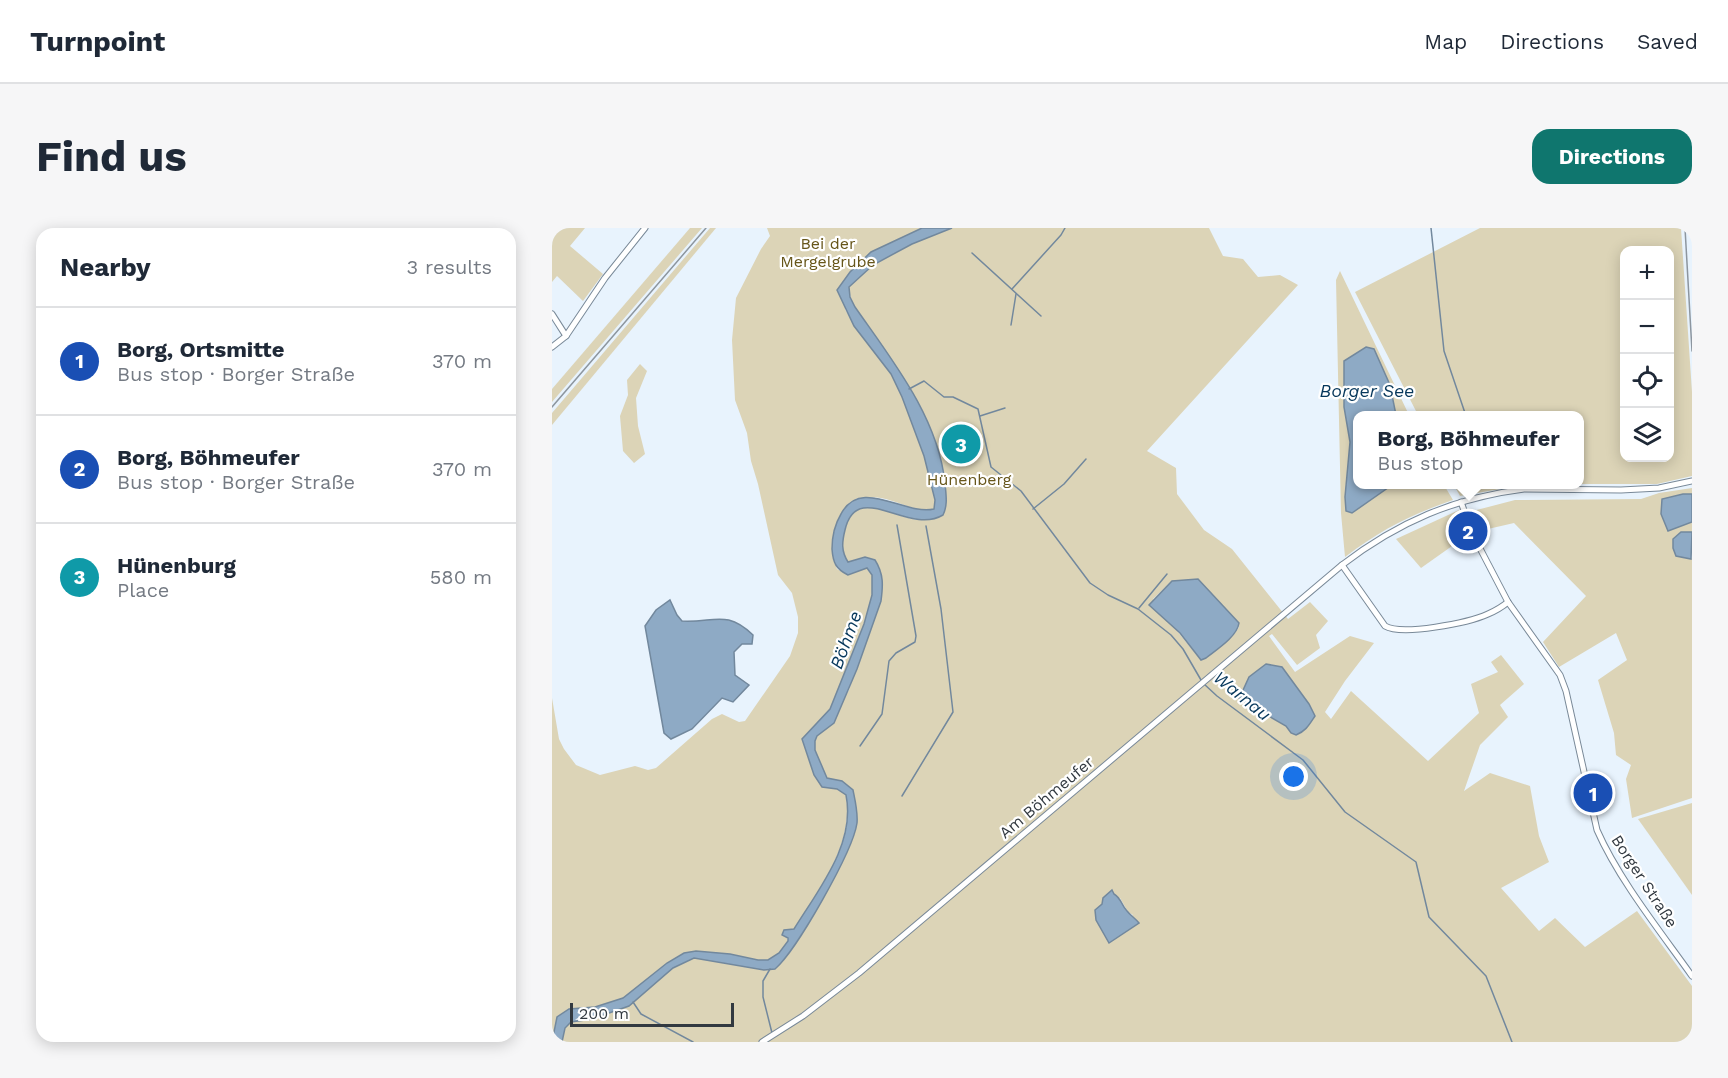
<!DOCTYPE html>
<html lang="en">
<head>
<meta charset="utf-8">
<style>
	:root { --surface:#fff; --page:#f6f6f7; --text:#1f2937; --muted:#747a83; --line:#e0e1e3; --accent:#0f766e }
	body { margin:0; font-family:"Work Sans",sans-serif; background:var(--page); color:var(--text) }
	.controls { position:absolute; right:18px; top:18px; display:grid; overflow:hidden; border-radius:12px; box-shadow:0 3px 15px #0003 }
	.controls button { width:54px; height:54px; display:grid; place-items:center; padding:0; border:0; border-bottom:2px solid var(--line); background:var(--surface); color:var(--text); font:30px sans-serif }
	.scale { position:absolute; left:18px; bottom:15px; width:164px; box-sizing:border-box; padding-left:6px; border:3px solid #323940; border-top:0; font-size:16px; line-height:21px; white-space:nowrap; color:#323940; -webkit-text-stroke:4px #fff; paint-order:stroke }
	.you { position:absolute; left:742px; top:549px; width:21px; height:21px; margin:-15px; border:4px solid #fff; border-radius:50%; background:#1a73e8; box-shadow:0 0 0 9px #1a73e833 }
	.badge { display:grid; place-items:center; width:39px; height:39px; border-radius:50%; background:var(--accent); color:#fff; font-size:20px; font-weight:700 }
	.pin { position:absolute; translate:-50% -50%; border:3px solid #fff; box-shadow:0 2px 6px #0006 }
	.popup { position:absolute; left:801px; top:183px; width:231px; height:78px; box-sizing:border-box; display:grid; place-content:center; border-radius:12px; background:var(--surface); filter:drop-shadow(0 2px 4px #0005); font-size:20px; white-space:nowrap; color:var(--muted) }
	.popup b { font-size:22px; color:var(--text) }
	.popup::after { content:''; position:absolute; left:50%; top:100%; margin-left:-12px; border:12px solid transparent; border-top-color:var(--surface) }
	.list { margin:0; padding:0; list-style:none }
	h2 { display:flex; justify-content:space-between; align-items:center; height:78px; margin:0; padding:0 24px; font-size:26px }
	h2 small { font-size:20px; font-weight:400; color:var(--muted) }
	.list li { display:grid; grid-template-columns:39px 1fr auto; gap:18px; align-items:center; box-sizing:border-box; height:108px; padding:0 24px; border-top:2px solid var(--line) }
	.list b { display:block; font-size:22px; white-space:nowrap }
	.list p { margin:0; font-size:20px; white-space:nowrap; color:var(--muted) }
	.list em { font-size:20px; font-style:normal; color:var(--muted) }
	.icon { flex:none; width:33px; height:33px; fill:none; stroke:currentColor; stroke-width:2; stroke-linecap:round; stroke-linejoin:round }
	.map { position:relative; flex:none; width:1140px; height:814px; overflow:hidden; border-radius:18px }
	header { display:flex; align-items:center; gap:36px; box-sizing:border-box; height:84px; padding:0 30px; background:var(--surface); border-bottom:2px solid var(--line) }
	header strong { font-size:28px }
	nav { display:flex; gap:33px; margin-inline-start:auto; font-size:21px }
	.intro { display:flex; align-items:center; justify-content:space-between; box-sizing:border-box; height:144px; padding:0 36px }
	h1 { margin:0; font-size:42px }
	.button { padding:15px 27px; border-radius:18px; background:var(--accent); color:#fff; font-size:21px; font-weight:700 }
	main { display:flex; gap:36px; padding:0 36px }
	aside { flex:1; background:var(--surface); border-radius:18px; box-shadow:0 3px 15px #0003 }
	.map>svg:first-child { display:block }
	.green { fill:#dcd4b7; fill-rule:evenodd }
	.water { fill:#8eaac5; stroke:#72889d; stroke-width:1.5 }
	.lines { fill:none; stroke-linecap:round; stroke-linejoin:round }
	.stream { stroke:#72889d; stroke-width:1.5 }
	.minor-casing { stroke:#798998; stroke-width:7 }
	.minor { stroke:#fff; stroke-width:5 }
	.rail { stroke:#8d969f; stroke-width:1.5 }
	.labels { text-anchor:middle; stroke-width:4.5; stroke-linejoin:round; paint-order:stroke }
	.park-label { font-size:16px; fill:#67561a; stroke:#fff }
	.street-label { font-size:16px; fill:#323940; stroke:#fff }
	.water-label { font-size:18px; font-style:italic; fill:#06375b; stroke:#fff }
</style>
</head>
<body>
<header>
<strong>Turnpoint</strong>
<nav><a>Map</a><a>Directions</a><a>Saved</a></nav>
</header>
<div class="intro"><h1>Find us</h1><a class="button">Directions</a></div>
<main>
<aside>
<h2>Nearby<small>3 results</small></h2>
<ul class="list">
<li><span class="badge" style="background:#1a4fb4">1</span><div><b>Borg, Ortsmitte</b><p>Bus stop · Borger Straße</p></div><em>370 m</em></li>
<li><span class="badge" style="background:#1a4fb4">2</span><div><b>Borg, Böhmeufer</b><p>Bus stop · Borger Straße</p></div><em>370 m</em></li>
<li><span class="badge" style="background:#0f9aa8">3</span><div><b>Hünenburg</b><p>Place</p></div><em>580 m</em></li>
</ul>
</aside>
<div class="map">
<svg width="1140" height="814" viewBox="0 0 1140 814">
	<rect width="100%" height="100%" fill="#e8f3fd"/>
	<g class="green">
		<polygon points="0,0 33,0 18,18 51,46 31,73 5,48 0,54"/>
		<polygon points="138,0 150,0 0,174 0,161"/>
		<polygon points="158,0 164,0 0,197 0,185"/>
		<path d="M215,0H370L319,25L298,44L293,81L302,98L339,146L350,169L372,228L383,272L382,281C363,285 347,273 329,270C321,269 313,270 305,270L281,331L285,341L296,347L314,340L320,347V367L312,396L278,481L250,511L262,547L280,561H285L294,567C302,617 267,661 242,701L232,702L236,713L227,725L216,732H206L178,726L144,723L115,735L71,770L43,779L17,781L5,789L0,814V470L7,511L12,521L24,537L48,547L83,538L96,542L104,540L160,491L170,486L187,494L193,493L238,428L246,405V389L240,365L226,347L206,256L199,233L195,205L183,172L180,112L184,70L209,21L218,8Z"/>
		<path d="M400,0H657L671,28L691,31L706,49L728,47L746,57L595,223L624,240L625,266L652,302L680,321L736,391L758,374L776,393L764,407L768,420L745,437L720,406L717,408L743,444L798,408L822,415L793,453L773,484L779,491L799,463L876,533L927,485L919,456L946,444L939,434L949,427L972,456L948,477L956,489L928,517L912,563L938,545L978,558L987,608L997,634L949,660L987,703L1003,690L1033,719L1085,683L1140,758V814H10L13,800L19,794L40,791L77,778L121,740L142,730L212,742L225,739L249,708L288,638L300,611L305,594L301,562L290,553L275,550L263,522V513L265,508L282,495L286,482L297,462L331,358L327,338L313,329L296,334C289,323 290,314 293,302C304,257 343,294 373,292C378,292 385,289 391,287L368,182C360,163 349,145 337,128C323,108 298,84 297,59L321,37L360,16ZM646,352L687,399L683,405L654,430L649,432C633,412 616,393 601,371L620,353ZM568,670L576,684L581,687L557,715L543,682L550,676Z"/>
		<path d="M928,0H1129L1140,164V248L1105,256H1027V188L866,187L803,64ZM1072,22H1118V230H1072Z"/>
		<path d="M788,43L857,187H844L838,157L792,179L798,214L793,269L794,283L800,285L840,257H892L901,272C858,287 830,301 793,329L789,285L784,52Z"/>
		<polygon points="88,136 95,143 84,170 86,198 93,226 82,235 71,223 68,188 76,167 75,152"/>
		<polygon points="902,257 971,257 908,268"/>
		<polygon points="1140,260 1140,266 1131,266 1116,303 1140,294 1140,304 1129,304 1121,311 1121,320 1140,330 1140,570 1080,590 1074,551 1079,537 1064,527 1062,505 1046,452 1075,432 1064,405 1007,439 991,414 1034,368 962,295 923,304 917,284 963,272 1089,271 1107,265"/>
		<polygon points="907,282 917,306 869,340 844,311"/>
		<polygon points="1140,575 1140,667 1086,591"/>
	</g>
	<g class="water">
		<path d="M370,0H400L360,16L321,37L297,59L298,69L303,79C340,132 386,189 393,255C394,267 396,277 391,287C356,308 305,250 293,302C290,314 289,323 296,334L313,329L323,332C332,346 331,358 329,373L305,441L282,495L265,508L263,513V522L275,550L290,553L301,562C303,572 306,584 305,595C301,623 245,722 223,741L212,742L142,730L121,740L77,778L40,791L19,794L13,800L10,814H0L5,789L17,781L43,779L71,770L115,735L132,725L144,723L178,726L206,732H216L227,725L236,713V710L230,707L232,702L242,701C266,662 304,616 294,567L285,561L270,559L262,547L250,511L278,481L312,396L320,367V347L315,340L296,347C284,341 281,335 280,321C280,310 283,296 289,286C309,248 352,288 382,281L383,272L372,228L350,169L339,146L302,98L285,62L298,44L319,24Z"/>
		<polygon points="814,119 822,121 838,157 844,187 805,188 805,256 840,257 800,285 794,283 793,269 798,214 792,179 792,133"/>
		<polygon points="1131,266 1140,266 1140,294 1116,303 1109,286 1110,271"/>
		<polygon points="1129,304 1140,304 1139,331 1124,328 1121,320 1121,311"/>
		<path d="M646,351L687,395C685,409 664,422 654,430L649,432L628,405L597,377L620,353Z"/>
		<path d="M118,372L125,387L130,393C162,395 174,381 201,407L200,416H190L182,424L183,447L197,457L181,474L170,470L140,501L119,511L112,505L93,398L104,382Z"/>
		<path d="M714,436L730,439L757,476L763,488C757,497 754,503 744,507L739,505L734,498L687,471L697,449Z"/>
		<path d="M560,662L562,666C570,671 569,677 575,683C579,688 583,690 587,695L557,715L544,692L543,682L550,676L551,670Z"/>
	</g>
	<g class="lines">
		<g class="stream">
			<polyline points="879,0 892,123 914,188"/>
			<polyline points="420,25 489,88"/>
			<polyline points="460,61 509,7 513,0"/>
			<polyline points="459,97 464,66"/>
			<polyline points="357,161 372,153 392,169 401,169 426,181 439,239 469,263 538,355 556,367 586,381 619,407 631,421 649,452"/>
			<polyline points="428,188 453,180"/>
			<polyline points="481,281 512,256 534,231"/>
			<polyline points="587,380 615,346"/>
			<polyline points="652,456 665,468 751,532 793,584 864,634 877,689 934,748 960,814"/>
			<polyline points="308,518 330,486 337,433 344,425 363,414 364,408 345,297"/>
			<polyline points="350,568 401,484 389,381 374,298"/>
			<polyline points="218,741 211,753 211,769 220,805"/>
			<polyline points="81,774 89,786 141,814"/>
		</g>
		<g class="minor-casing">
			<g id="minor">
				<polyline points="0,86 14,108"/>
				<polyline points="0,119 14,108 53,50 93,0"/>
				<path d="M909,274L921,307L956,374L1008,447L1014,463L1045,602C1067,652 1108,703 1140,748"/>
				<path d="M790,337L833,398C850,408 916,395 936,386C943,383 950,379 956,374"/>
				<path d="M210,814L251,788L307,745L790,337C846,294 902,270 972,261L1069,262L1107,260L1140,253"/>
			</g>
		</g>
		<use href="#minor" class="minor"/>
		<g class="rail">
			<polyline points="1133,0 1140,123"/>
			<polyline points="0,179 154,0"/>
		</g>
	</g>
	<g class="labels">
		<g class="park-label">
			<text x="276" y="21">Bei der<tspan x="276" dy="18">Mergelgrube</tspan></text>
			<text x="417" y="257">Hünenberg</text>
		</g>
		<g class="street-label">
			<text transform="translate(494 569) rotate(-40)" y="6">Am Böhmeufer</text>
			<text transform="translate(1093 653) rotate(57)" y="6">Borger Straße</text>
		</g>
		<g class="water-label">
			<text x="815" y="169">Borger See</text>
			<text transform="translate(294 412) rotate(-70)" y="6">Böhme</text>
			<text transform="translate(690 468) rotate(39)" y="6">Warnau</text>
		</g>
	</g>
</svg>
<div class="controls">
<button>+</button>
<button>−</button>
<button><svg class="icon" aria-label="locate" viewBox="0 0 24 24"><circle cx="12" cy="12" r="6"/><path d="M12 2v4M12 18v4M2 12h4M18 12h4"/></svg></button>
<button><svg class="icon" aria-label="layers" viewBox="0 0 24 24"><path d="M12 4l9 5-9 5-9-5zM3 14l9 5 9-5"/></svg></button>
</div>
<div class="scale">200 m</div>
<div class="you"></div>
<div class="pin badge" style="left:1041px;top:565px;background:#1a4fb4">1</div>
<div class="pin badge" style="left:916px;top:303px;background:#1a4fb4">2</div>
<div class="popup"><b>Borg, Böhmeufer</b>Bus stop</div>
<div class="pin badge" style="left:409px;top:216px;background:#0f9aa8">3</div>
</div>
</main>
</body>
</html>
